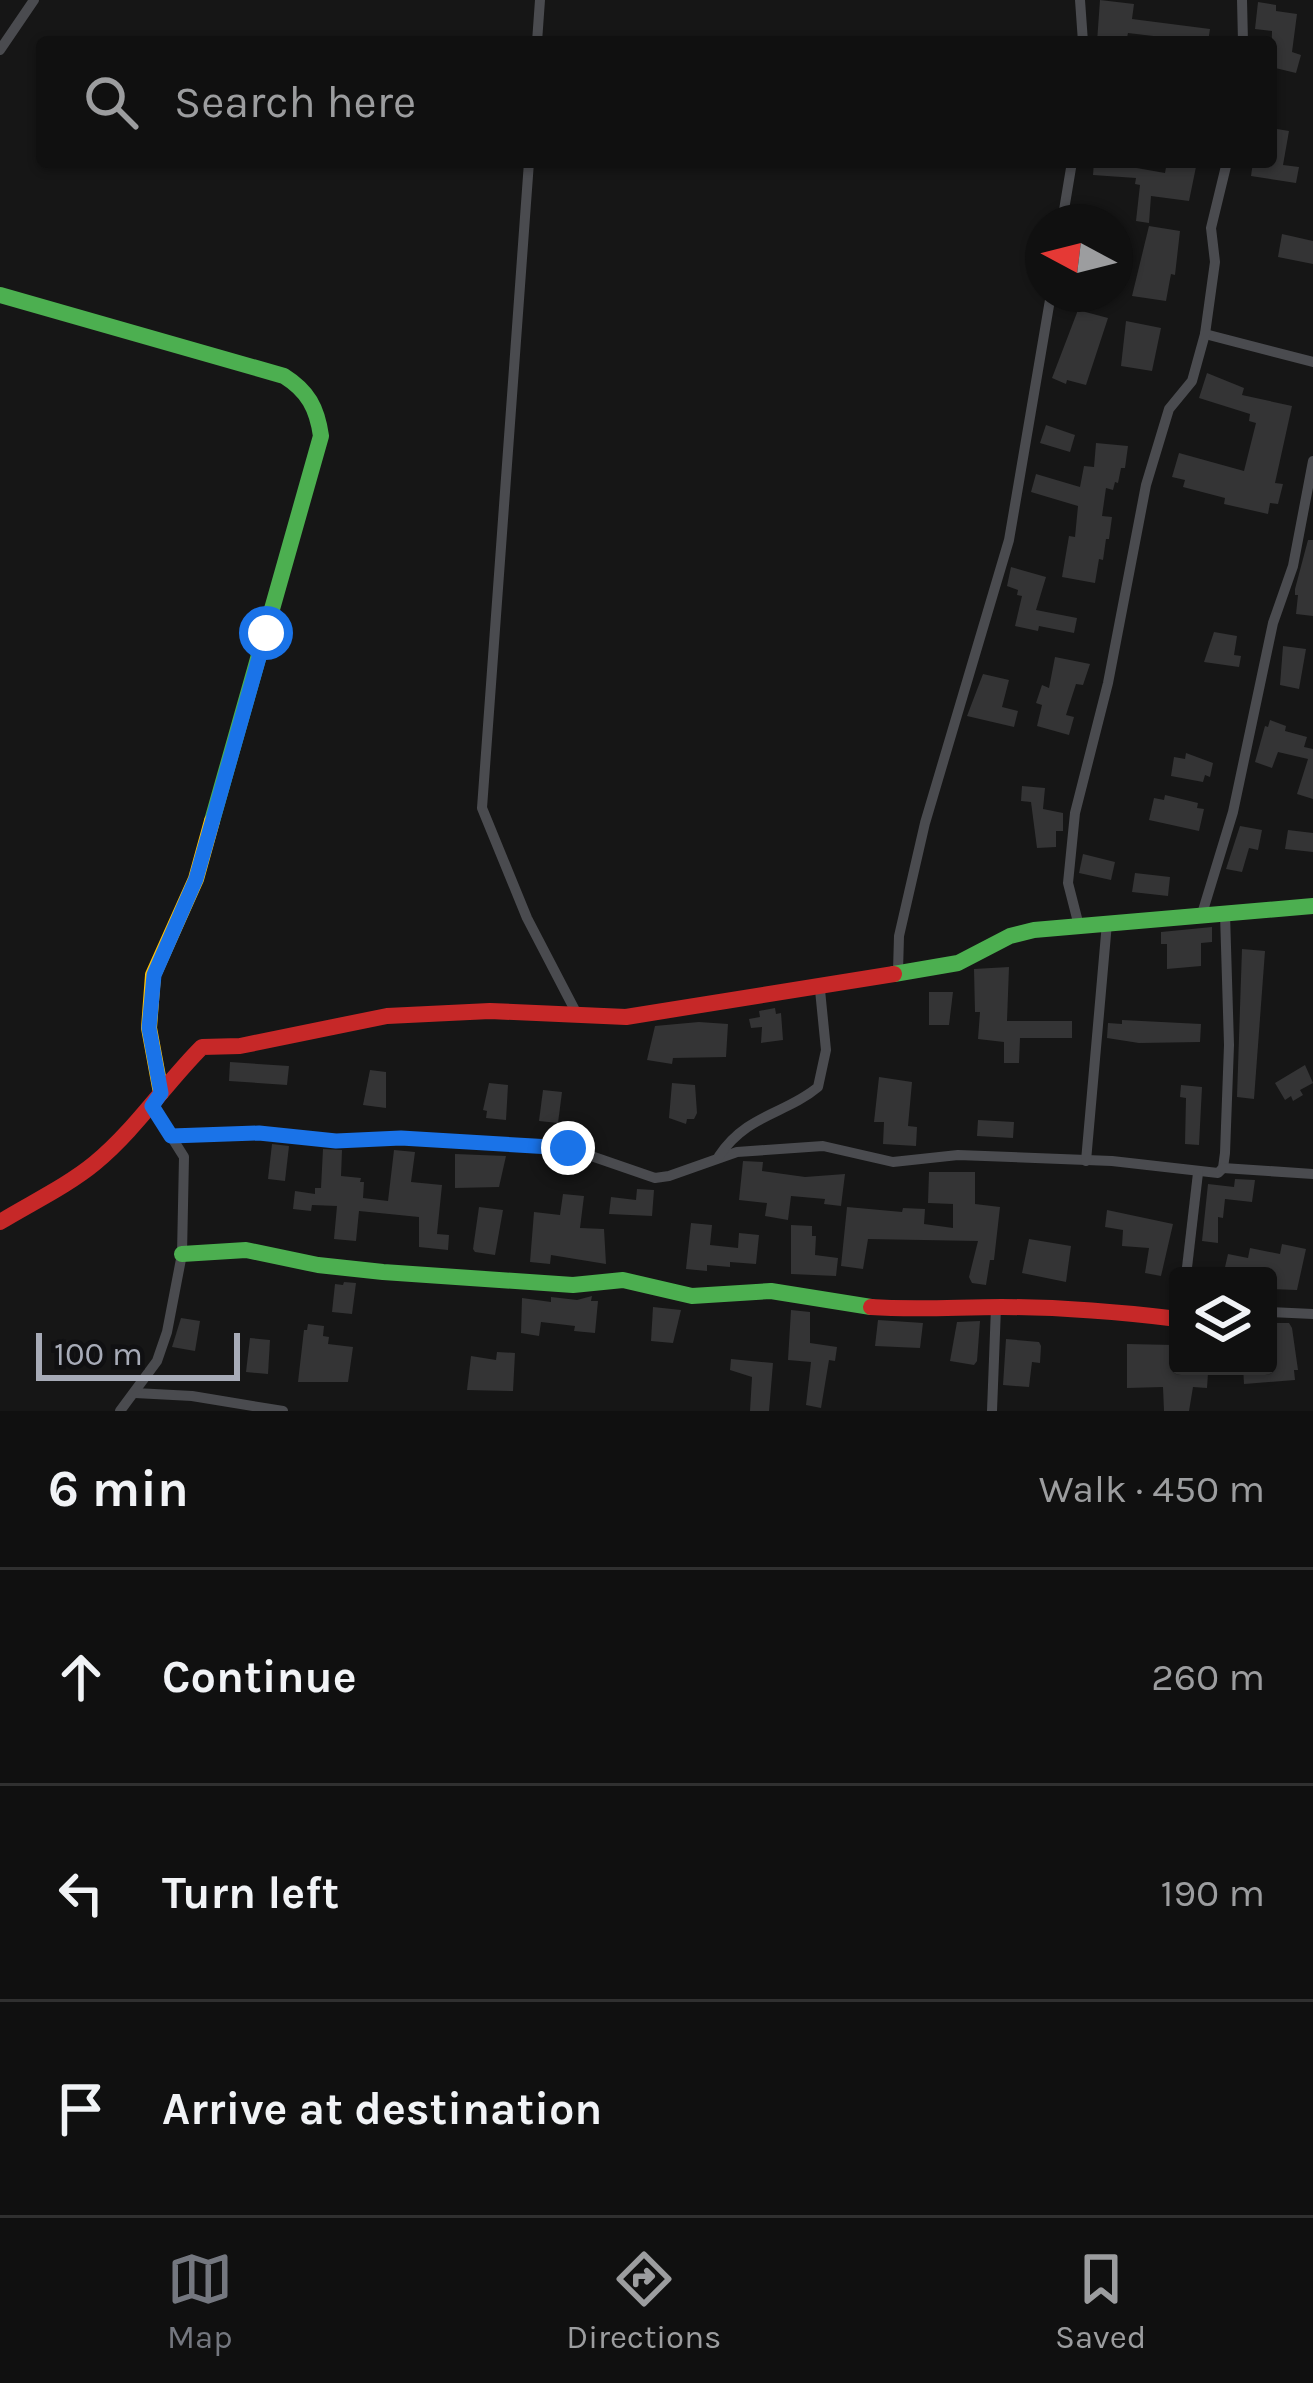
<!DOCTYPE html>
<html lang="en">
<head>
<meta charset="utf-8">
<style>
	:root { --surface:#101010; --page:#1e1e1e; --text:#f1f3f6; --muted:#9c9d9f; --line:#303030; --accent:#74777f }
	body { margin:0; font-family:Karla,sans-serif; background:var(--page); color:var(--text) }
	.controls { position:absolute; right:36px; bottom:36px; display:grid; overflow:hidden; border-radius:12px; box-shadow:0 3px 9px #0004 }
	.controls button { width:108px; height:108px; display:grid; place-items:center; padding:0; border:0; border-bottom:3px solid var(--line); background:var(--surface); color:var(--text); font:60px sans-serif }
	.compass { position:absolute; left:1025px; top:204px; width:108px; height:108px; border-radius:50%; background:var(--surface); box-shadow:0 3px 9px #0004; rotate:277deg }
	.scale { position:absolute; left:36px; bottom:30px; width:204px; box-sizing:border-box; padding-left:12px; border:6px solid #a7abb7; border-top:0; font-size:33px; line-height:42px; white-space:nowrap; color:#a7abb7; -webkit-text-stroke:9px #101012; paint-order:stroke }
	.stop { position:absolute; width:36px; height:36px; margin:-27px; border:9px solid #1a73e8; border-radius:50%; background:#fff }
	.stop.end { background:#1a73e8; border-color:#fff; box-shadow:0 3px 12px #0008 }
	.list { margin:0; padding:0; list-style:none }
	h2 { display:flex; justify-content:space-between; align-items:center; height:156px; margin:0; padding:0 48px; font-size:51px }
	h2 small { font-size:39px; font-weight:400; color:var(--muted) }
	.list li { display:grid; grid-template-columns:78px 1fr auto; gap:36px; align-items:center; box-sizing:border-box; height:216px; padding:0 48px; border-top:3px solid var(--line) }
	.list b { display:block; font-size:45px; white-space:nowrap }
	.list em { font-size:39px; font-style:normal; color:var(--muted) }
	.icon { flex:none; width:66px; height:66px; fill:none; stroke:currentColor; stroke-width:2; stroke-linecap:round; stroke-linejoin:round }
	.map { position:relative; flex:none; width:1313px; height:1411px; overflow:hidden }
	.search { position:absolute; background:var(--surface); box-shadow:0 3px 9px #0004; left:36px; right:36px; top:36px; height:132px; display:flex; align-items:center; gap:30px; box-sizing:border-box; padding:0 42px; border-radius:12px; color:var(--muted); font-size:45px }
	.sheet { height:804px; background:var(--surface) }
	nav { display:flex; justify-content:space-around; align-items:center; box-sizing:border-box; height:168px; border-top:3px solid var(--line); background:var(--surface); font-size:33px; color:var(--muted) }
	nav a { display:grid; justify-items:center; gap:6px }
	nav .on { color:var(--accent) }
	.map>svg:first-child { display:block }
	.building { fill:#343435 }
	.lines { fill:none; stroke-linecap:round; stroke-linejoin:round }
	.street { stroke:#4a4b4f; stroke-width:10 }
	.fast { stroke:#4caf50; stroke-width:16 }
	.slow { stroke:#ffc107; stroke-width:16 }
	.jam { stroke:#c62828; stroke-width:16 }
	.route { stroke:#1a73e8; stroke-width:15 }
</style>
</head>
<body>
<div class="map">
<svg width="1313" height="1411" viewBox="0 0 1313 1411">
	<rect width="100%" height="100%" fill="#161616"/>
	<g class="building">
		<polygon points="1100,0 1134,4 1132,19 1210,29 1208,42 1170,42 1170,38 1128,33 1126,42 1097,42"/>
		<polygon points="1258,2 1276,5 1276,11 1297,14 1292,52 1301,55 1296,73 1271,67 1272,31 1255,29"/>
		<polygon points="1271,128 1289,131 1283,165 1299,167 1296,183 1251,176 1253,162 1271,162"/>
		<polygon points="1094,162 1131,162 1131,167 1165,173 1167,162 1197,162 1189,201 1151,196 1149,223 1136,221 1140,185 1135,184 1136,178 1093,175"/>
		<polygon points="1149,226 1180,231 1175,275 1171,274 1166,301 1132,296"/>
		<polygon points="1282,234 1313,241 1313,264 1278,257"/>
		<polygon points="1078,310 1108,318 1086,385 1067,380 1066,384 1052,378"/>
		<polygon points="1126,321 1161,328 1152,371 1121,366"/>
		<polygon points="1207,373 1244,388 1242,395 1292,406 1275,483 1283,484 1278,504 1270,503 1268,514 1224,504 1225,498 1183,487 1185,480 1172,477 1179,453 1244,471 1256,423 1249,421 1250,414 1199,398"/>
		<polygon points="1046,425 1075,435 1070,452 1040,443"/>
		<polygon points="1096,443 1128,446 1125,468 1121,468 1118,483 1115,482 1113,490 1106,488 1102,516 1112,517 1109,539 1106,539 1103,560 1099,559 1095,583 1062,577 1069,536 1075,537 1078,506 1031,492 1036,474 1080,487 1084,466 1094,467"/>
		<polygon points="1308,540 1313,540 1313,616 1296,614 1298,595 1295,595 1295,589"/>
		<polygon points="1011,567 1046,577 1036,610 1077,618 1074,633 1039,626 1038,631 1015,626 1022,596 1017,595 1018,590 1007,586"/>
		<polygon points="1214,632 1237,636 1234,655 1241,656 1239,667 1204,662"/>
		<polygon points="1283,646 1306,649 1299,689 1280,685"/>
		<polygon points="1055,657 1090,664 1083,685 1076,684 1066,715 1074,717 1069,735 1037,726 1042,705 1036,703 1042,685 1049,688"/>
		<polygon points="983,674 1009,680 1002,707 1018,711 1014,727 967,716"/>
		<polygon points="1270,720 1286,726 1285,731 1307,737 1304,747 1313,749 1313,799 1297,794 1308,759 1278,752 1272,768 1255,762 1265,726 1268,727"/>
		<polygon points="1186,753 1213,763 1210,777 1205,775 1203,782 1171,776 1174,757 1185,759"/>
		<polygon points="1022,786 1045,788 1043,809 1063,813 1063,831 1056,831 1056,847 1037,848 1031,802 1021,801"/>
		<polygon points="1165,795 1198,803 1197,808 1204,809 1199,831 1149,820 1154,798 1164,800"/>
		<polygon points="1240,826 1262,830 1258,850 1249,848 1242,872 1226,869"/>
		<polygon points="1288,830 1313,833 1313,852 1285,849"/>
		<polygon points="1083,854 1115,862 1111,880 1079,873"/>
		<polygon points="1135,873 1170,877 1168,896 1132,892"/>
		<polygon points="1212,927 1212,942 1201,943 1201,966 1167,969 1167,944 1161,944 1161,932"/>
		<polygon points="1242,949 1265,951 1254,1099 1237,1097"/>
		<polygon points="1009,967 1007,1021 1072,1021 1072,1038 1020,1038 1019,1063 1004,1063 1004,1042 978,1039 980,1012 975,1012 974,969"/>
		<polygon points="929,992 953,992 949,1025 929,1025"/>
		<polygon points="775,1008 776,1014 781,1013 783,1040 761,1043 762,1027 751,1028 749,1019 760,1017 759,1011"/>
		<polygon points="1122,1020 1201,1024 1200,1042 1139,1043 1107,1038 1108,1023 1122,1024"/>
		<polygon points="699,1022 728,1024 726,1057 673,1058 672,1064 647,1060 655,1026"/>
		<polygon points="230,1062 289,1066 287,1085 229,1081"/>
		<polygon points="1305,1065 1313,1083 1300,1090 1303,1095 1293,1101 1291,1096 1285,1100 1275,1083"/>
		<polygon points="370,1070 386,1072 386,1108 363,1105"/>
		<polygon points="879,1077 912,1082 908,1126 917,1127 916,1146 883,1144 884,1122 874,1122"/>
		<polygon points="489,1083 508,1085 506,1120 486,1118 487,1111 483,1110"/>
		<polygon points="672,1083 695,1085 697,1113 694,1119 687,1119 686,1124 669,1118"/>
		<polygon points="1181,1085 1202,1087 1199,1145 1185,1144 1186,1098 1180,1097"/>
		<polygon points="543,1090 562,1092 558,1123 539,1121"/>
		<polygon points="978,1120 1014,1122 1013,1138 977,1136"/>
		<polygon points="272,1144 289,1146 285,1181 268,1179"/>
		<polygon points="323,1149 342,1150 341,1176 361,1178 360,1182 364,1182 363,1198 388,1201 394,1150 415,1152 411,1182 442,1185 437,1234 449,1235 448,1250 419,1247 419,1217 359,1211 356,1241 334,1239 337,1206 312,1205 311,1211 293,1209 295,1191 315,1194 315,1188 321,1188"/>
		<polygon points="455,1154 506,1156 499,1187 455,1188"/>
		<polygon points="743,1161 763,1162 762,1171 805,1177 845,1174 841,1206 824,1204 825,1199 791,1196 788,1220 765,1216 767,1203 739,1200"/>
		<polygon points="929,1172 975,1172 975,1204 1000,1207 994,1260 990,1260 986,1285 972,1283 969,1277 978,1241 868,1239 863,1269 841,1266 847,1207 902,1212 903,1208 925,1209 924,1224 953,1228 953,1204 928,1203"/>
		<polygon points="1235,1179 1255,1180 1252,1202 1225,1199 1223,1218 1218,1217 1218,1243 1202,1241 1208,1184 1234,1187"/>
		<polygon points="637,1189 654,1190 652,1216 609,1214 611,1197 636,1200"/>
		<polygon points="563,1194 584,1196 580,1228 604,1229 606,1264 551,1255 550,1264 530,1262 534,1212 560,1215"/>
		<polygon points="479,1207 503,1210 495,1255 475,1252 473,1249"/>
		<polygon points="1107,1210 1173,1224 1161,1276 1145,1273 1149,1248 1122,1246 1123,1230 1105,1227"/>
		<polygon points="691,1223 712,1225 710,1245 738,1248 739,1233 759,1235 756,1264 730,1262 730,1267 707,1265 707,1271 686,1269"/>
		<polygon points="791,1225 812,1226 812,1236 816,1236 815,1255 838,1258 836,1276 791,1274"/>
		<polygon points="1029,1239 1071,1246 1066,1282 1022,1273"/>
		<polygon points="1282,1244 1306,1249 1297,1290 1271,1289 1268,1276 1223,1276 1228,1254 1248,1258 1250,1248 1280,1254"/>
		<polygon points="344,1282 356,1283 352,1314 332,1312 335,1284 343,1285"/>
		<polygon points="592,1296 591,1301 598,1301 595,1333 574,1331 575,1326 541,1322 539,1336 521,1333 522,1298 551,1302 551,1297 577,1300"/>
		<polygon points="653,1307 681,1310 673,1343 651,1341"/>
		<polygon points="791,1310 810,1312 810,1343 837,1347 835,1361 829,1360 821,1408 806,1405 811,1362 788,1360"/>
		<polygon points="181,1318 200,1321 195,1351 172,1347"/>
		<polygon points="878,1320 923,1323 920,1348 875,1346"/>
		<polygon points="980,1321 977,1361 974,1365 950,1361 957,1322"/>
		<polygon points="1271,1323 1289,1323 1292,1328 1298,1370 1294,1370 1295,1380 1244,1384 1243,1366 1270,1366"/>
		<polygon points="308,1324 324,1326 323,1336 329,1337 328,1344 353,1347 348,1382 298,1382 304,1330 307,1330"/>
		<polygon points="250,1338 270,1340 268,1374 246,1372"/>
		<polygon points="1006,1339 1039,1342 1041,1346 1040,1363 1032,1362 1029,1387 1003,1385"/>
		<polygon points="1127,1344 1174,1345 1175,1370 1208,1373 1207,1388 1193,1387 1189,1411 1164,1411 1163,1387 1127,1388"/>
		<polygon points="497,1352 515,1353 513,1391 467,1390 471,1356 496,1360"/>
		<polygon points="731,1359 773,1363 769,1411 750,1411 752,1377 730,1370"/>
	</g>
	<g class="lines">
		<g class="street">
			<polyline points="1080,0 1083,42"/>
			<polyline points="1242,0 1243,42"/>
			<polyline points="537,42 540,0"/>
			<polyline points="0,50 34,0"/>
			<polyline points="529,162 482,808 527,918 578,1016"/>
			<polyline points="1062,222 1072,162"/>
			<polyline points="1205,334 1313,362"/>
			<polyline points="1201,917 1233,812 1273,623 1293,566 1313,461"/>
			<polyline points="1079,926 1068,883 1075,813 1108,683 1146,485 1169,409 1192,381 1205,334 1215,262 1211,228 1227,162"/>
			<polyline points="898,971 899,936 925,823 1009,540 1051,294"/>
			<polyline points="171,1136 259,1133 336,1141 401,1138 537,1145 568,1148 655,1178 669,1176 737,1152 823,1146 893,1162 958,1155 1112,1161 1218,1173 1223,1168 1225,1153 1229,1045 1225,914"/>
			<path d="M719,1156C747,1114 786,1114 818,1087L826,1050L820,990"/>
			<polyline points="1086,1161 1107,923"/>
			<polyline points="1223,1168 1313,1174"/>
			<polyline points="1186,1276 1198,1173"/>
			<polyline points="1268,1312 1313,1314"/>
			<polyline points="135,1393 192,1396 283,1411"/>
			<polyline points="120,1411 157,1361 167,1332 182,1254 184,1157 152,1106"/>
			<polyline points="992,1411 996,1307"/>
		</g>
		<g class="fast">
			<path d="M0,295L284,376C308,391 317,408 321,436L212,821"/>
			<polyline points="894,974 958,963 1010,936 1034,930 1313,906"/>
			<polyline points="182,1254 246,1250 318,1265 383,1272 573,1285 623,1280 692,1296 771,1291 871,1307"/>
		</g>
		<polyline class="slow" points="161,1093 149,1028 153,975 196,879 212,821"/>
		<g class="jam">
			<path d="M0,1222C31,1203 67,1186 95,1163C136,1129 165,1084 202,1047L240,1046L387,1016L490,1011L626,1017L894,974"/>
			<path d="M871,1307C916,1310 958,1307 1002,1307C1061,1307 1119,1312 1178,1319"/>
		</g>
	</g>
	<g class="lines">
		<polyline class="route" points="266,633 196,879 154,975 149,1028 161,1093 152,1106 171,1136 259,1133 336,1141 401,1138 568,1148"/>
	</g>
</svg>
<div class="controls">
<button><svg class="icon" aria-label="layers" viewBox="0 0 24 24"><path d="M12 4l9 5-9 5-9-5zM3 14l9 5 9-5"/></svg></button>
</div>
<svg class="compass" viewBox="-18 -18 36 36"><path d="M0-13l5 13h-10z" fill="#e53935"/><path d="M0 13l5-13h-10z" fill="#9c9d9f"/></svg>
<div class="scale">100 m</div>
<div class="stop" style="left:266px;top:633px"></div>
<div class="stop end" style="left:568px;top:1148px"></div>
<div class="search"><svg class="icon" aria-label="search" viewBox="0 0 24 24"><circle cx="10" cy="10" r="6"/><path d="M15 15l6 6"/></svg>Search here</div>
</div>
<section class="sheet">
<h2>6 min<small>Walk · 450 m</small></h2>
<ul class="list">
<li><svg class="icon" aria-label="ahead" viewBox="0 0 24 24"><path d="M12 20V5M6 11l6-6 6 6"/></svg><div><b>Continue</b></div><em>260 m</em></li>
<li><svg class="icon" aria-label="left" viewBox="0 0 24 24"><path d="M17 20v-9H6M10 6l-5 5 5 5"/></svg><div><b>Turn left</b></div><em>190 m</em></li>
<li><svg class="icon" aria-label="arrive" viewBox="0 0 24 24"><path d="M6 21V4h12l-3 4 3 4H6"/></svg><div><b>Arrive at destination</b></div></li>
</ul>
</section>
<nav>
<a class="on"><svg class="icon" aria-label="map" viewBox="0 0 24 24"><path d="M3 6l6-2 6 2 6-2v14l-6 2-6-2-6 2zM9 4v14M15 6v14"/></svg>Map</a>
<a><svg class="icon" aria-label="directions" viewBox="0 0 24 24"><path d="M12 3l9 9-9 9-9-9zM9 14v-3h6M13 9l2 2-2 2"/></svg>Directions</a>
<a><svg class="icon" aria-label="saved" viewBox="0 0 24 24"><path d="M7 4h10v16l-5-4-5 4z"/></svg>Saved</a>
</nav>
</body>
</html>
